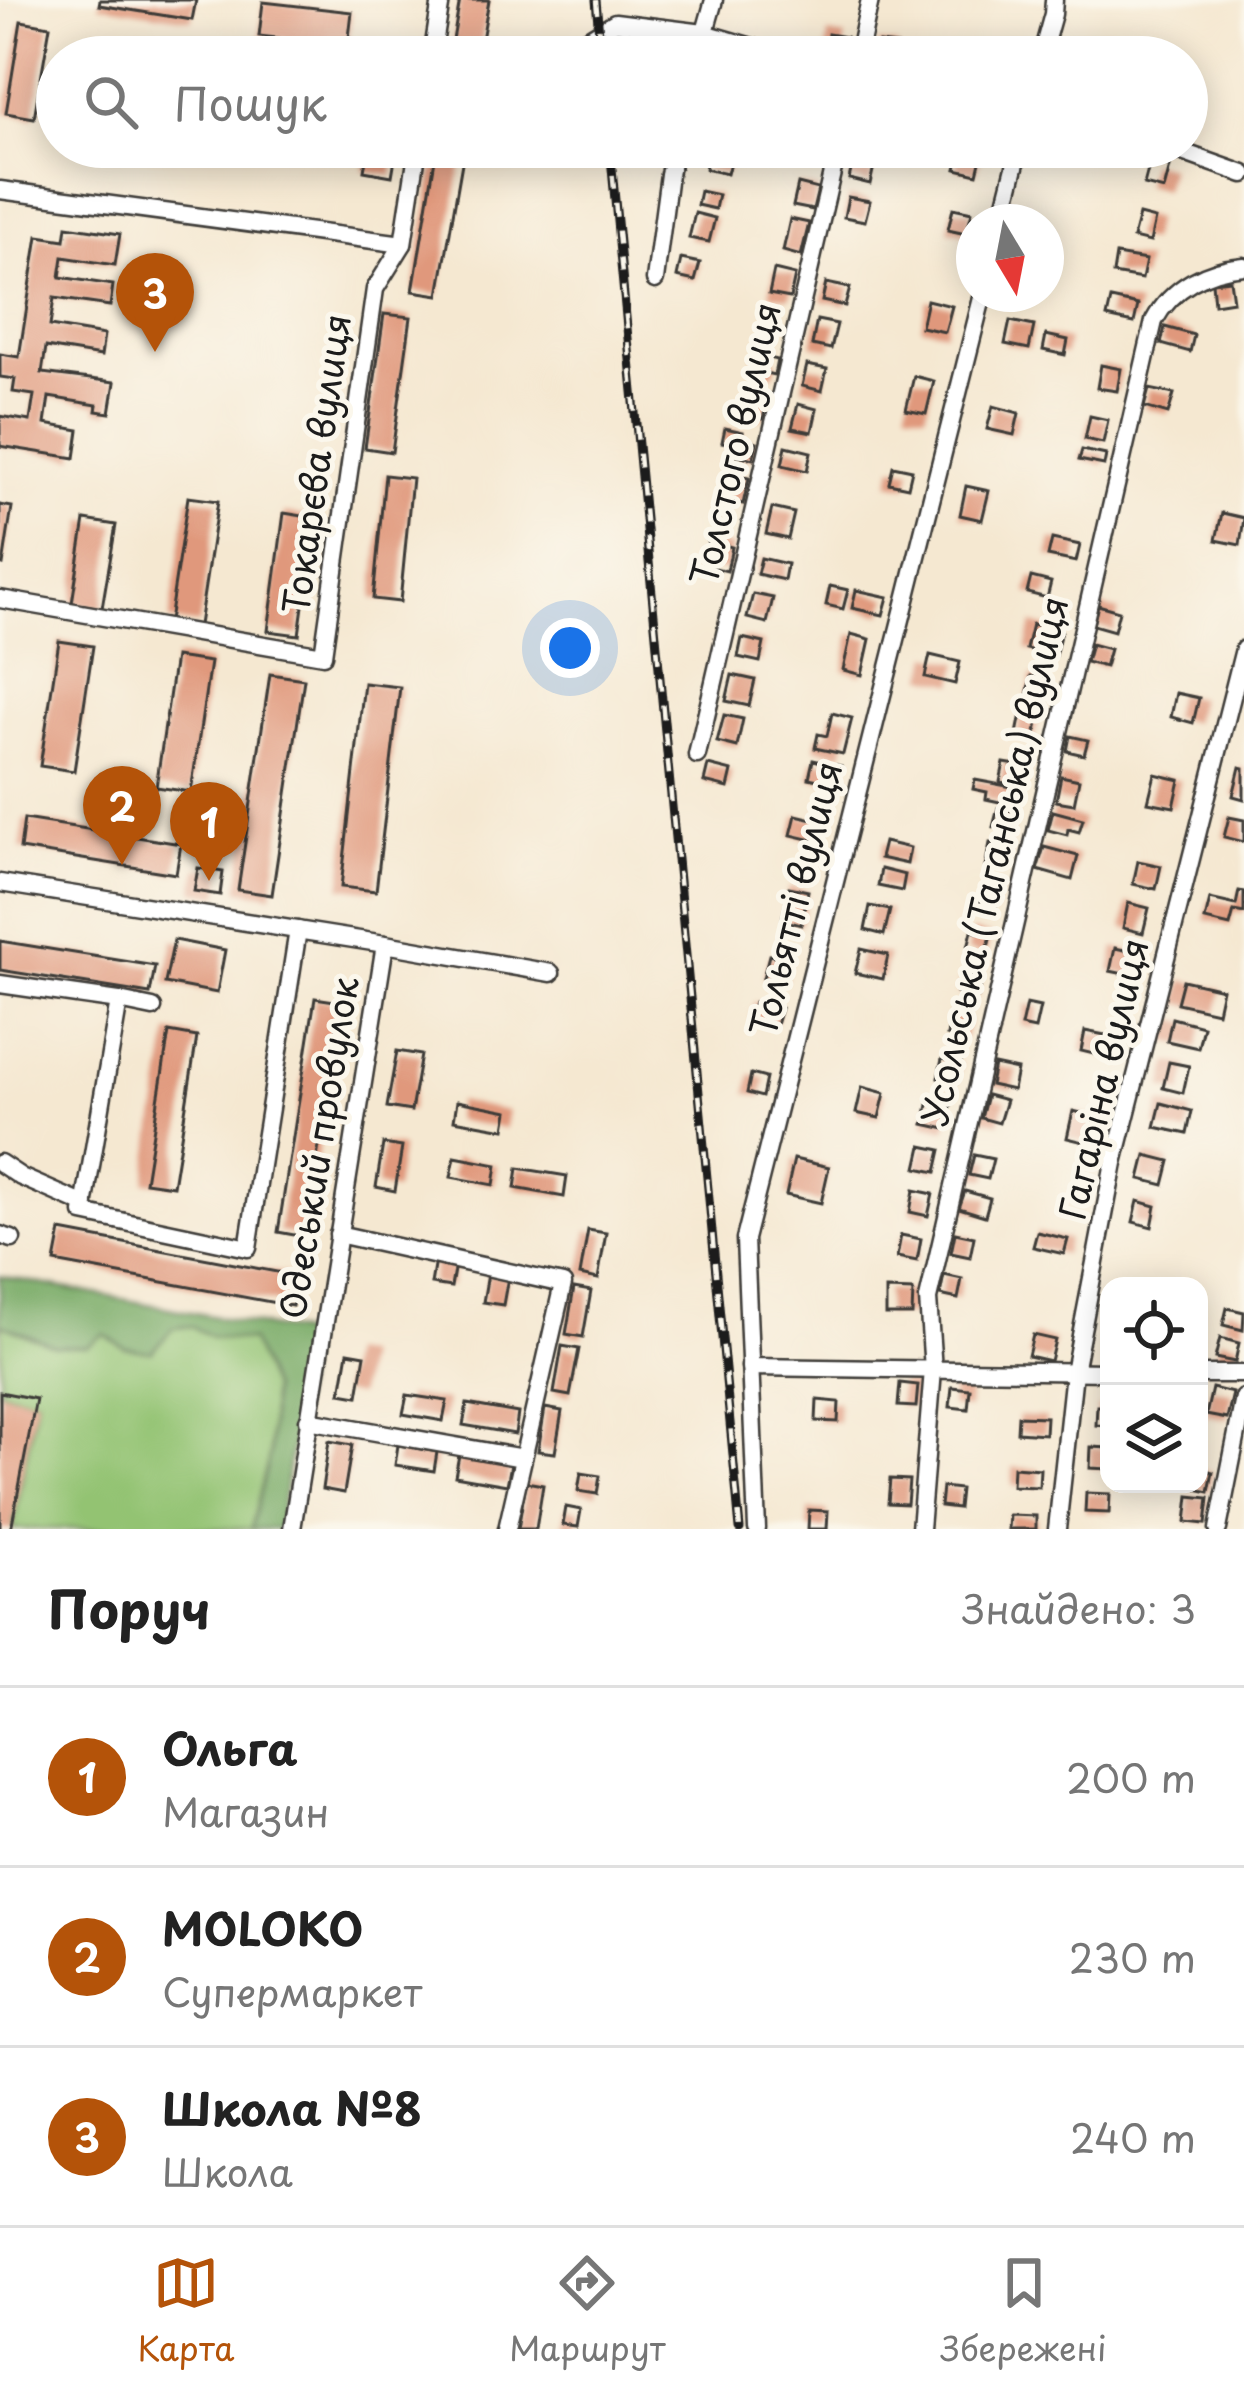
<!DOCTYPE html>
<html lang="uk">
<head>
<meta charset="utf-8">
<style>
	:root { --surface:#fff; --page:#f2f2f2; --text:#222; --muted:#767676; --line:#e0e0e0; --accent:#b45309 }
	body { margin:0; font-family:"Playpen Sans",sans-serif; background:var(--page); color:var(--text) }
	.controls { position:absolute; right:36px; bottom:36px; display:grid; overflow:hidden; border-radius:24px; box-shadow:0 6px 30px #0003 }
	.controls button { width:108px; height:108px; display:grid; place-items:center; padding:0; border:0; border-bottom:3px solid var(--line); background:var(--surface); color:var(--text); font:60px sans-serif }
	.compass { position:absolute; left:956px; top:204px; width:108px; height:108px; border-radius:50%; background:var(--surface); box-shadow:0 6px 30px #0003; rotate:170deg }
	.you { position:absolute; left:570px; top:648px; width:42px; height:42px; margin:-30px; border:9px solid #fff; border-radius:50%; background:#1a73e8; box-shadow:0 0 0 18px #1a73e833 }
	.badge { display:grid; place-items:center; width:78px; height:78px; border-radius:50%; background:var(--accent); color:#fff; font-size:39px; font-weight:700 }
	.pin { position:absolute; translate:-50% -99px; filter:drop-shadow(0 3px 6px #0008) }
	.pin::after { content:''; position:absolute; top:63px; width:42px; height:36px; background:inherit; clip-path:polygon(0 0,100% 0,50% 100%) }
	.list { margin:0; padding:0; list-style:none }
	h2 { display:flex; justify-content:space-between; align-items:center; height:156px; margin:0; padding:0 48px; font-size:51px }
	h2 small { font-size:39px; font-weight:400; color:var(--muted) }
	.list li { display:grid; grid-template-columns:78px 1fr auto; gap:36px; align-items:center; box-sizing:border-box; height:180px; padding:0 48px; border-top:3px solid var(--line) }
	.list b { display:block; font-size:45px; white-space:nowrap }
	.list p { margin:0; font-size:39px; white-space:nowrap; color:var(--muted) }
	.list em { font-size:39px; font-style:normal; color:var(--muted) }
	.icon { flex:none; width:66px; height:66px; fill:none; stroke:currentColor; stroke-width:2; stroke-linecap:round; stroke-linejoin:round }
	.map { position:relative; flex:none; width:1244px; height:1529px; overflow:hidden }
	.search { position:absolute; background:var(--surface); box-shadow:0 6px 30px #0003; left:36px; right:36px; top:36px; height:132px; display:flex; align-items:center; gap:30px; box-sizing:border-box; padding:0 42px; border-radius:66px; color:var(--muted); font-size:45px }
	.sheet { height:696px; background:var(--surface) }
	nav { display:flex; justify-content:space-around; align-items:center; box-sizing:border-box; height:168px; border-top:3px solid var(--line); background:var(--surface); font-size:33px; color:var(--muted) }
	nav a { display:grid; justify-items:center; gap:6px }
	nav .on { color:var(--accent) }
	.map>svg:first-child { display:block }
	.green { fill:#93c372; stroke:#587047; stroke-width:3 }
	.forest { fill:#76a964; stroke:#496240; stroke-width:3 }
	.building { fill:#e0987c }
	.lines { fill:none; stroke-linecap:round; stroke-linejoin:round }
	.minor-casing { stroke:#3d3b37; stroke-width:21 }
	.minor { stroke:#fff; stroke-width:16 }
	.rail-casing { stroke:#1c1c1c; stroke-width:9 }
	.rail { stroke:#fbf7ec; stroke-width:4.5; stroke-dasharray:14; stroke-linecap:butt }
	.labels { text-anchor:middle; stroke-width:10; stroke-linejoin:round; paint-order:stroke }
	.street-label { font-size:36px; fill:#1c1c1c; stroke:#fbf7ec }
</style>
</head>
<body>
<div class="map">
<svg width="1244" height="1529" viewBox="0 0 1244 1529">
	<rect width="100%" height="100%" fill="#fbf7ec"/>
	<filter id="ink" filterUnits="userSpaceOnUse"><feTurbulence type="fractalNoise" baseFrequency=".00833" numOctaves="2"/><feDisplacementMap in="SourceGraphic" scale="24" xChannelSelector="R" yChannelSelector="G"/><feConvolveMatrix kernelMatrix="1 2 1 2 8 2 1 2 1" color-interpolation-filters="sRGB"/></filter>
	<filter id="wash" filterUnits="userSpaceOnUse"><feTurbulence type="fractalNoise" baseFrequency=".004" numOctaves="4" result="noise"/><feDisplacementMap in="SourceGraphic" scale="48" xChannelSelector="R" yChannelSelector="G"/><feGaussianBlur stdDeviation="2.7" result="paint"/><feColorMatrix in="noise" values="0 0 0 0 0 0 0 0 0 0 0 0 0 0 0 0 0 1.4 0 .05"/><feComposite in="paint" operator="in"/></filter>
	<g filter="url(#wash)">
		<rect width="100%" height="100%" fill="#f5e8d1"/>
		<polygon class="green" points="2,1324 32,1338 104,1334 125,1348 173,1328 191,1326 212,1337 251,1340 271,1389 270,1453 251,1529 13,1529 37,1399 0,1391"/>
		<polygon class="forest" points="0,1276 311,1335 278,1529 251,1529 270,1453 271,1389 251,1341 212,1337 191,1326 173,1328 152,1352 125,1348 104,1334 87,1346 55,1346 2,1324 0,1327"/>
		<g id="blocks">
			<g class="building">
				<polygon points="100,0 196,0 192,20 99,5"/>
				<polygon points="460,0 489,0 479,57 450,57"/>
				<polygon points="263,2 352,12 348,46 259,36"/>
				<polygon points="21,21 50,26 34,118 6,113"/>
				<polygon points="828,34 846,37 842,56 825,53"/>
				<polygon points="668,36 688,40 685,53 665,49"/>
				<polygon points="879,43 898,45 897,57 878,57"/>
				<polygon points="368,147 397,147 392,176 364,171"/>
				<polygon points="710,147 733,151 727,174 705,169"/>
				<polygon points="805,147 827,152 822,169 801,164"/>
				<polygon points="961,147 983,149 977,174 956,169"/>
				<polygon points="855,152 876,157 870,184 849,179"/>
				<polygon points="436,153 463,157 439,295 413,291"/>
				<polygon points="1150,162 1170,167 1164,190 1144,185"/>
				<polygon points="798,184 818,189 813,210 793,206"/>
				<polygon points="700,191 718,195 715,209 697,205"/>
				<polygon points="848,197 870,201 865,221 844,217"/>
				<polygon points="953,208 972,212 966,234 948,230"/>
				<polygon points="695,213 715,218 709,242 689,238"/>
				<polygon points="1139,215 1155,219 1150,242 1133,238"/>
				<polygon points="790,219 809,223 801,256 783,251"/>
				<polygon points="67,226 120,234 115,265 63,257 60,277 113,285 110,306 54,298 50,326 104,335 101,356 46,347 42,373 115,382 110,413 96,411 97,405 49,397 45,424 79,430 75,458 0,446 0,416 30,421 34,395 13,392 15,379 0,377 0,354 19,357 38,236 65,240"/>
				<polygon points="1116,255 1146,260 1142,279 1113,274"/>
				<polygon points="681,259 700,263 695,281 677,277"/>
				<polygon points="774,270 795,275 790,298 769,294"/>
				<polygon points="1230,280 1233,301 1214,304 1212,282"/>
				<polygon points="826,283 850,288 845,306 822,301"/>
				<polygon points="1111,299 1138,305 1134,323 1107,317"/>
				<polygon points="927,300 952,306 945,332 921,327"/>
				<polygon points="384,314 411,317 392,452 365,448"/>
				<polygon points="817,320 837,324 831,349 812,345"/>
				<polygon points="1010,321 1034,326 1029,349 1005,344"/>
				<polygon points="1165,327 1194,335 1190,352 1161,344"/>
				<polygon points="1046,335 1068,340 1065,355 1043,350"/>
				<polygon points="755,355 777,360 774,375 752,370"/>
				<polygon points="807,365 827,369 822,391 802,386"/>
				<polygon points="1101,365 1121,369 1117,391 1097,388"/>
				<polygon points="914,376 934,381 926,414 906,410"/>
				<polygon points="1149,389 1174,394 1168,414 1144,407"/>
				<polygon points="747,398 767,402 763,419 743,414"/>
				<polygon points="798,404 817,409 812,432 792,428"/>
				<polygon points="993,406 1019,413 1014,435 987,429"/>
				<polygon points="1090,416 1108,420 1103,443 1085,439"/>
				<polygon points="725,428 743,432 742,439 757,442 753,459 733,454 735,445 722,442"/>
				<polygon points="786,446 811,452 807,471 782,465"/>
				<polygon points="1082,450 1106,455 1104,465 1079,460"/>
				<polygon points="893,466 912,470 908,487 889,483"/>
				<polygon points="724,472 749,478 743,504 718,499"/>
				<polygon points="385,475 412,478 400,602 373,599"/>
				<polygon points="966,486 989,491 982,520 960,515"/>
				<polygon points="188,497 218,501 199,625 169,621"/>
				<polygon points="0,505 12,507 3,565 0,564"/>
				<polygon points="772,508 794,513 788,539 766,534"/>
				<polygon points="284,513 315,518 299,635 268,631"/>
				<polygon points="1222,513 1244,518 1240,545 1216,540"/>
				<polygon points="85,520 116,525 102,608 72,603"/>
				<polygon points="1052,539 1080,545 1076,562 1048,556"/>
				<polygon points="708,541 732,547 727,571 703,565"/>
				<polygon points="761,558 787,564 784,580 757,574"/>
				<polygon points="1031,577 1051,582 1047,598 1027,593"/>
				<polygon points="830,586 848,590 843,609 826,605"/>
				<polygon points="856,590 888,597 883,615 852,608"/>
				<polygon points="753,594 773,598 767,623 747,618"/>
				<polygon points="1098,605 1119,611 1114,631 1093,625"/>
				<polygon points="1032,624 1061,631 1055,656 1026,649"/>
				<polygon points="851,634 870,639 862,675 843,670"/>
				<polygon points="742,638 764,643 760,662 738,657"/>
				<polygon points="59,641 93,646 74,771 40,766"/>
				<polygon points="1091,644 1110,649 1105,667 1086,662"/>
				<polygon points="930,655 960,662 955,684 925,677"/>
				<polygon points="175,657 210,662 191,792 156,787"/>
				<polygon points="270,674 304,679 272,895 238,890"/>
				<polygon points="732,675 755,680 749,706 726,701"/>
				<polygon points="1031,676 1050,679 1046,700 1027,696"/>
				<polygon points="364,683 400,687 376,891 341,887"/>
				<polygon points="1176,693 1199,698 1193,723 1171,717"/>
				<polygon points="832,713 852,718 843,754 815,748 818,734 827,736"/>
				<polygon points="1021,714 1039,718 1034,742 1016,739"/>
				<polygon points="724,715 743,719 737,747 717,742"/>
				<polygon points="1070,736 1088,740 1084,755 1067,751"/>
				<polygon points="813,760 841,766 837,784 809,778"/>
				<polygon points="1004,763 1029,767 1025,787 1000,782"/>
				<polygon points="708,765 732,771 728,788 704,782"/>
				<polygon points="1240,767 1244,768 1244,799 1233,796"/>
				<polygon points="1155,774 1180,780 1174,807 1148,802"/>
				<polygon points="1061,776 1079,780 1074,804 1056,801"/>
				<polygon points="975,780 1012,787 1009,804 986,799 987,792 973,789"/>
				<polygon points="998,808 1017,812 1012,832 993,827"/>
				<polygon points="1053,811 1083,819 1079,832 1068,829 1067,835 1048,830"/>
				<polygon points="796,815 826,822 821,842 791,835"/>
				<polygon points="1229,817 1244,820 1244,842 1224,837"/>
				<polygon points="24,819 181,844 176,874 20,849"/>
				<polygon points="884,842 910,848 907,864 880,858"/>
				<polygon points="990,843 1011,848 1006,871 985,867"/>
				<polygon points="1044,847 1078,856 1072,880 1037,870"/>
				<polygon points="1138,861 1161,866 1156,889 1133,884"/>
				<polygon points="198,868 223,872 220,895 194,891"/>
				<polygon points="881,869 905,875 902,891 878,886"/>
				<polygon points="983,885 1000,889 994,914 978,910"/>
				<polygon points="789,887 808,891 801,925 782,920"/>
				<polygon points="1239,891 1244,892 1244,913 1234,911 1230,926 1205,920 1210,899 1236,905"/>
				<polygon points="1128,903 1149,908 1143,933 1123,928"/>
				<polygon points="870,906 890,910 884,935 865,930"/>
				<polygon points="972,931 991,935 986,956 967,951"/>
				<polygon points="174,940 225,950 217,993 165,983"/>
				<polygon points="0,941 155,966 150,994 0,970"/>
				<polygon points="1115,948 1139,953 1134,976 1110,971"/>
				<polygon points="861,949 888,955 883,979 855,973"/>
				<polygon points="769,955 791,960 785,983 763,978"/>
				<polygon points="961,974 981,978 978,997 957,993"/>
				<polygon points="1183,980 1222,989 1217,1012 1177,1003"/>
				<polygon points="315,998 341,1002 305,1237 278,1232"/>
				<polygon points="754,1002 781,1008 776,1025 750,1019"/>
				<polygon points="1026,1004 1040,1007 1035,1029 1021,1026"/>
				<polygon points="951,1016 969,1020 965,1039 947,1035"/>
				<polygon points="1172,1018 1203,1026 1198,1048 1167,1041"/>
				<polygon points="1085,1031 1115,1037 1110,1058 1081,1051"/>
				<polygon points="169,1032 197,1037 173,1186 145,1182"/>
				<polygon points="397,1051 421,1055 411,1111 387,1107"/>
				<polygon points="942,1059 961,1062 957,1082 938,1078"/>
				<polygon points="1169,1062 1189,1066 1183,1093 1163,1088"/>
				<polygon points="994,1065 1017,1070 1013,1090 990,1085"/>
				<polygon points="751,1074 766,1078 762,1097 747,1093"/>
				<polygon points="862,1087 885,1093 879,1118 856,1113"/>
				<polygon points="987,1095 1006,1100 999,1123 981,1118"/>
				<polygon points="929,1100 951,1105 946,1129 924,1124"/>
				<polygon points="457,1101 508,1111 505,1129 454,1120"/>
				<polygon points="1161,1103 1192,1111 1187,1134 1155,1127"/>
				<polygon points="1073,1111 1094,1116 1088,1143 1067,1138"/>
				<polygon points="383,1144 402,1147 395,1191 376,1187"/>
				<polygon points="922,1146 941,1150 936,1172 917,1168"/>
				<polygon points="974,1155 993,1159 988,1179 969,1175"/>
				<polygon points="1146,1155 1170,1161 1164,1185 1140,1179"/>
				<polygon points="455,1157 497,1165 494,1185 451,1177"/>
				<polygon points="794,1159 829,1167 821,1203 786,1195"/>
				<polygon points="518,1168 567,1176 564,1197 515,1188"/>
				<polygon points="914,1190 933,1194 928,1216 910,1212"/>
				<polygon points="965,1191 990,1198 985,1216 959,1208"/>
				<polygon points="1138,1201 1156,1206 1152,1227 1133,1222"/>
				<polygon points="588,1230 606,1233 598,1279 580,1275"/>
				<polygon points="61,1231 298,1276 292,1306 55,1262"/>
				<polygon points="1037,1232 1068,1239 1064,1254 1033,1247"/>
				<polygon points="955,1233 974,1237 970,1257 951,1253"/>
				<polygon points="901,1235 921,1239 917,1261 897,1257"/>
				<polygon points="435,1260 455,1264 451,1287 431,1284"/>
				<polygon points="488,1274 508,1277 503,1305 483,1302"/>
				<polygon points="944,1275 962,1279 958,1299 940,1295"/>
				<polygon points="574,1288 591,1291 583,1337 566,1334"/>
				<polygon points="886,1290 913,1291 912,1315 886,1315"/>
				<polygon points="1227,1308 1244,1312 1243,1330 1223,1325"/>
				<polygon points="1033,1335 1055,1340 1050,1361 1028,1356"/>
				<polygon points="1220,1338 1239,1343 1235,1362 1215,1358"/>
				<polygon points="562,1346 579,1349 570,1396 554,1393"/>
				<polygon points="348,1352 365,1355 358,1396 341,1393"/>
				<polygon points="900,1383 918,1385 916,1407 898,1406"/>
				<polygon points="952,1387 970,1389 968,1409 950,1407"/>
				<polygon points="1212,1388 1233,1393 1227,1419 1206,1415"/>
				<polygon points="0,1392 36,1399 11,1529 0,1529"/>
				<polygon points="407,1395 447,1401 443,1421 403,1414"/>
				<polygon points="817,1400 839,1402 838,1422 816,1421"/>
				<polygon points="467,1404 518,1413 515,1434 463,1425"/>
				<polygon points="1097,1406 1109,1406 1109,1426 1096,1425"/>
				<polygon points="545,1408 562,1411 555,1453 538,1451"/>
				<polygon points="1018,1416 1046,1417 1045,1434 1017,1432"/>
				<polygon points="329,1441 352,1445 344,1493 322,1489"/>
				<polygon points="398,1445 437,1452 434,1471 395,1465"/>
				<polygon points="1091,1447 1109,1448 1109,1469 1090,1468"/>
				<polygon points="459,1455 511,1464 507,1485 455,1476"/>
				<polygon points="1013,1467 1040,1469 1039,1487 1012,1486"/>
				<polygon points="1199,1468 1213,1472 1209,1492 1183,1486 1199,1484"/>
				<polygon points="581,1473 600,1476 597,1494 578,1491"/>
				<polygon points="890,1479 909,1480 907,1504 888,1503"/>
				<polygon points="526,1482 543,1485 536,1529 518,1529"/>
				<polygon points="942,1487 960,1489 958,1508 940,1506"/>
				<polygon points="1086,1493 1110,1494 1109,1513 1085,1512"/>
				<polygon points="1189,1496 1209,1498 1206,1524 1186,1522"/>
				<polygon points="566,1507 581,1510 578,1527 563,1525"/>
				<polygon points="809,1510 828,1511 827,1529 808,1529"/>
				<polygon points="1009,1515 1036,1516 1036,1529 1008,1529"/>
			</g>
		</g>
	</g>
	<g filter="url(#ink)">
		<use href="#blocks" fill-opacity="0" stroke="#3d3b37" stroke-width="3"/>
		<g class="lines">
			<g class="minor-casing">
				<g id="minor">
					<polyline points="581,43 615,22 704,33 787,57"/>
					<polyline points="432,57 441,0"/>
					<polyline points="698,57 714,0"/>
					<polyline points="858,57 870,0"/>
					<polyline points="1041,57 1053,14 1054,0"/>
					<polyline points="1168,147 1244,174"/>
					<polyline points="0,190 403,244"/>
					<polyline points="1001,222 1020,147"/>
					<polyline points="655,280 669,174 676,147"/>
					<polyline points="0,599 323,655 375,289 403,244 418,147"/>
					<polyline points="697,755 838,147"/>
					<polyline points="0,883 385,944"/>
					<polyline points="0,984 119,1001"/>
					<polyline points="153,1008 119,1001 83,1213 248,1248 298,930"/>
					<polyline points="0,1163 21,1177 85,1205"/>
					<polyline points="338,1234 563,1284 507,1529"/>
					<polyline points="0,1235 12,1239"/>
					<polyline points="750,1367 1109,1372"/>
					<polyline points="1199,1374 1244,1374"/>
					<polyline points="308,1420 523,1458"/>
					<polyline points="292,1529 385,944 551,973"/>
					<polyline points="757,1529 745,1239 983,294"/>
					<path d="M920,1529L933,1370L928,1299L1154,321C1172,287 1207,269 1244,266"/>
					<polyline points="1057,1529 1074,1372 1114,1163 1244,649"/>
					<polyline points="1218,1529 1244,1398"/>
				</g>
			</g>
			<use href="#minor" class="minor"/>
			<g class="rail-casing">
				<g id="rail">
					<polyline points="596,0 601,57"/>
					<polyline points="610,147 740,1529"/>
				</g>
			</g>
			<use href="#rail" class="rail"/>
		</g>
	</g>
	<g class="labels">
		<g class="street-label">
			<text transform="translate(736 444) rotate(-77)" y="13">Толстого вулиця</text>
			<text transform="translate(317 464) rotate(-82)" y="13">Токарєва вулиця</text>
			<text transform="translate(995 861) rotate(-77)" y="13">Усольська (Таганська) вулиця</text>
			<text transform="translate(796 899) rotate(-76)" y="13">Тольятті вулиця</text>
			<text transform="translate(1104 1079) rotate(-77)" y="13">Гагаріна вулиця</text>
			<text transform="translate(319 1148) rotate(-81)" y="13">Одеський провулок</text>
		</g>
	</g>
</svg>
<div class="controls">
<button><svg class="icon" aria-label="locate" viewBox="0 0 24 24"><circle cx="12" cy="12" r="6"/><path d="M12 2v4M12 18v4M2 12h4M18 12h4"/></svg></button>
<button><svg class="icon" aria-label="layers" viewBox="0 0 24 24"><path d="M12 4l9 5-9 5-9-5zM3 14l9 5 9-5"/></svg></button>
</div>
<svg class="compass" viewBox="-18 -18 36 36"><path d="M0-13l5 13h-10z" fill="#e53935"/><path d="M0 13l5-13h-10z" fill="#767676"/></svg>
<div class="you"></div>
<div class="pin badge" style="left:209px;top:881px">1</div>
<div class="pin badge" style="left:122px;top:865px">2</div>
<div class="pin badge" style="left:155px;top:352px">3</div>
<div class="search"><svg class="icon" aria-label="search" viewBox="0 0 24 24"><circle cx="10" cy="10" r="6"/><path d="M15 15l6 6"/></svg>Пошук</div>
</div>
<section class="sheet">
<h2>Поруч<small>Знайдено: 3</small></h2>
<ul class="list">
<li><span class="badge">1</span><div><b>Ольга</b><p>Магазин</p></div><em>200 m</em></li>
<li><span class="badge">2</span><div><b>MOLOKO</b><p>Супермаркет</p></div><em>230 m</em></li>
<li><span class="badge">3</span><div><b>Школа №8</b><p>Школа</p></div><em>240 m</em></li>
</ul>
</section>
<nav>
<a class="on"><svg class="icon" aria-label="map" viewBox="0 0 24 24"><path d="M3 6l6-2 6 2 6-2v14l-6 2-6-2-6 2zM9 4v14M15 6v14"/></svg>Карта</a>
<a><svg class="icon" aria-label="directions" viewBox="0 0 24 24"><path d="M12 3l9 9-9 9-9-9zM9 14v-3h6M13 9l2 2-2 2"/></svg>Маршрут</a>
<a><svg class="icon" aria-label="saved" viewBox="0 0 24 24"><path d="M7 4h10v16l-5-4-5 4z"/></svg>Збережені</a>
</nav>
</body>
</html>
